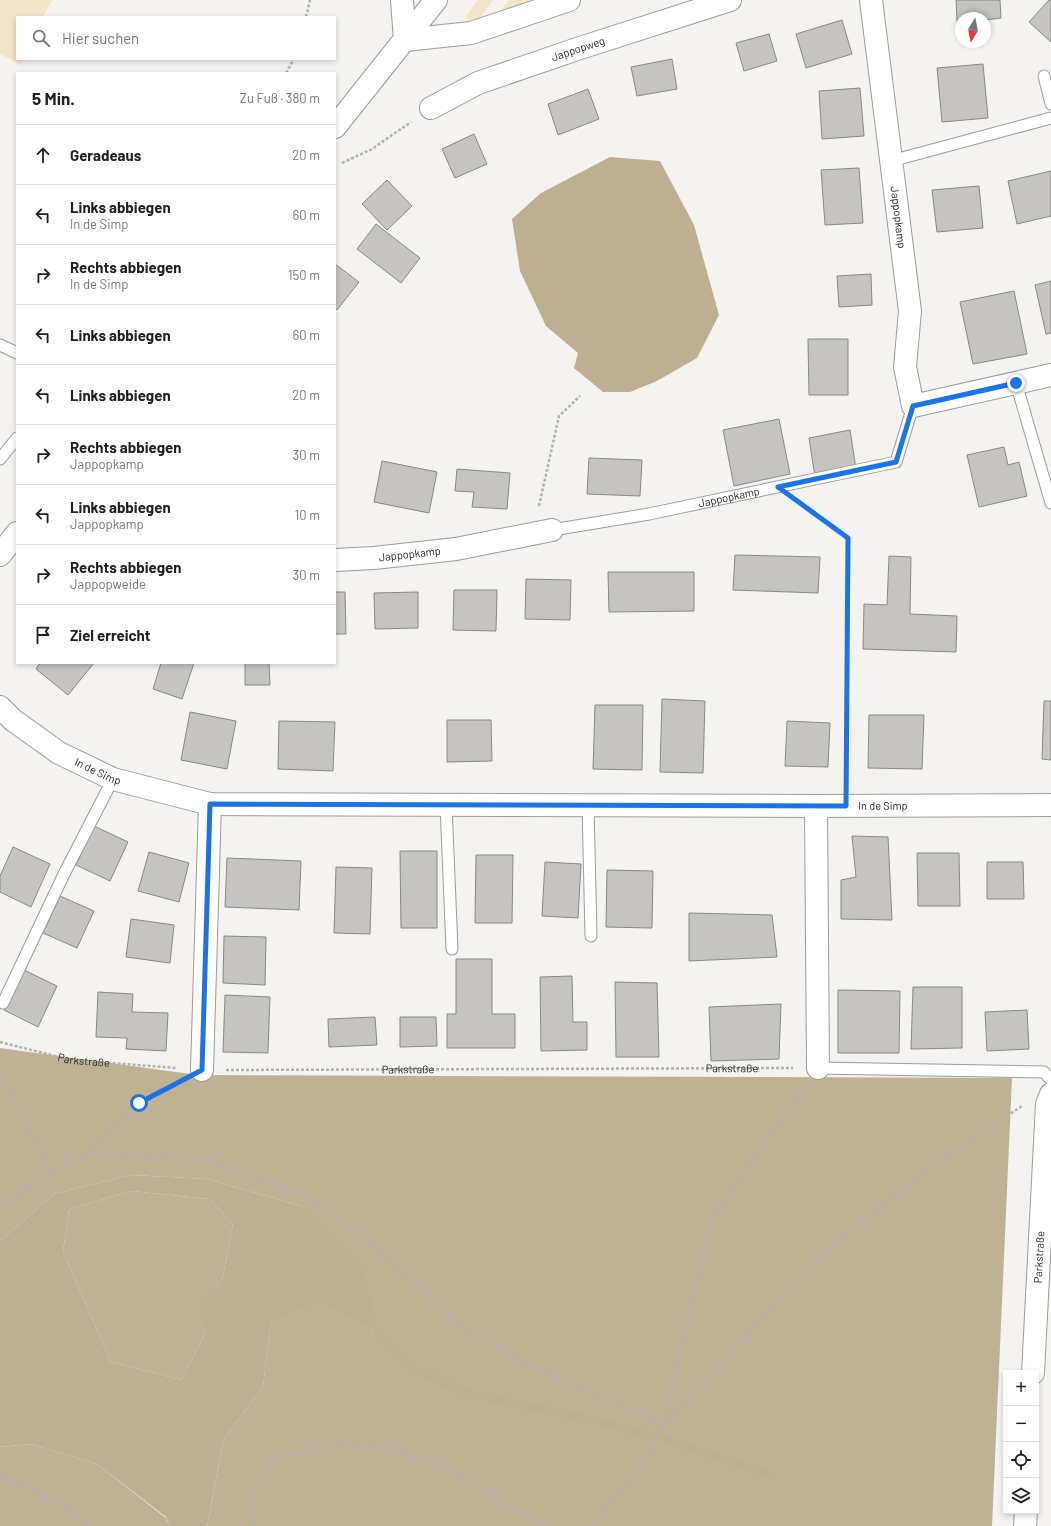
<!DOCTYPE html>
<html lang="de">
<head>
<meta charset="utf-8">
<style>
	:root { --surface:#fff; --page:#f2f2f2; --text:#202124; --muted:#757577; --line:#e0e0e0 }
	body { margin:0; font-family:Barlow,sans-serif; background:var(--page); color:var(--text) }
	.controls { position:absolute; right:12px; bottom:12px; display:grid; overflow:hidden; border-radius:0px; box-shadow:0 2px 6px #0003 }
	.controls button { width:36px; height:36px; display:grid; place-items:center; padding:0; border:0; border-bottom:1px solid var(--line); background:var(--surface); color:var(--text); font:20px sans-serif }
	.compass { position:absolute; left:955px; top:12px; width:36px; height:36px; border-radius:50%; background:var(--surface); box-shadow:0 2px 6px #0003; rotate:190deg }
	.stop { position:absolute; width:12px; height:12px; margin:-9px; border:3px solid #1a73e8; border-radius:50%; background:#fff }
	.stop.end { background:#1a73e8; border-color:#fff; box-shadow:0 1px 4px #0008 }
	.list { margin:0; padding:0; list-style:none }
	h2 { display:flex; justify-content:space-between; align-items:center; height:52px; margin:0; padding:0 16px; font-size:17px }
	h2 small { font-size:13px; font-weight:400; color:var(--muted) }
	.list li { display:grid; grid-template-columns:26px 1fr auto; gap:12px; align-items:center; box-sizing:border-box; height:60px; padding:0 16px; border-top:1px solid var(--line) }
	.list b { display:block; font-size:15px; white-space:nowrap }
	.list p { margin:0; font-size:13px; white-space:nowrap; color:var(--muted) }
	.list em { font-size:13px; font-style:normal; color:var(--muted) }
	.icon { flex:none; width:22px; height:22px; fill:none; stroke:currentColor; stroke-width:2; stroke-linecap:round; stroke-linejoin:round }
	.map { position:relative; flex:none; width:1051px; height:1526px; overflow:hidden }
	.search { position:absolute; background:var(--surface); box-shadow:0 2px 6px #0003; left:16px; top:16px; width:320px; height:44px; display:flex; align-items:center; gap:10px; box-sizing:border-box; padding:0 14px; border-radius:0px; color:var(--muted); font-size:15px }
	.panel { position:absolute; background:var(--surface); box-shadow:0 2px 6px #0003; left:16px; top:72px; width:320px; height:592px; border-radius:0px }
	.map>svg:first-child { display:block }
	.green { fill:#f2e4c8 }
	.forest { fill:#bfb193 }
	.water { fill:#beaf92; fill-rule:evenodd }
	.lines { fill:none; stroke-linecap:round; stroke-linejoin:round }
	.stream { stroke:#beaf92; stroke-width:8 }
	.building { fill:#c5c4c1; stroke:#898886 }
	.service-casing { stroke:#9d9b99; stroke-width:13 }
	.minor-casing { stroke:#9d9b99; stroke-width:24 }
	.tertiary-casing { stroke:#9d9b99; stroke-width:24 }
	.path { stroke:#b2b1af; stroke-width:2.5; stroke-dasharray:3 2; stroke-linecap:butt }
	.service { stroke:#fff; stroke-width:11 }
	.minor { stroke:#fff; stroke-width:22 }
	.tertiary { stroke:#fff; stroke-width:22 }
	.route { stroke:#1a73e8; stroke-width:5 }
	.labels { text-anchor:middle; stroke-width:3; stroke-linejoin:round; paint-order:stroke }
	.street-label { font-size:11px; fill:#272726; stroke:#f4f3f0 }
</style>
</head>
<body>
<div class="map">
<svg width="1051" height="1526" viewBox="0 0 1051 1526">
	<rect width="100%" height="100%" fill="#f4f3f0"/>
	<g class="green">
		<polygon points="0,0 52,0 43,17 17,17 17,59 22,59 20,64 0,54"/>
		<polygon points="478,0 493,0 475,25 465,18"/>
		<polygon points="509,0 528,0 532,4 495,18"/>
	</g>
	<g class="forest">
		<polygon points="0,1048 198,1075 1012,1078 992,1526 207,1526 223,1441 263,1386 271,1319 319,1301 378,1332 304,1207 207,1179 131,1175 54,1194 0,1241"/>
		<polygon points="131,1191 210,1199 233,1224 222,1281 202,1307 205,1334 181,1380 111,1362 63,1252 69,1209"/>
		<polygon points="31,1444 97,1464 166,1518 170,1526 0,1526 0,1447"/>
	</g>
	<g class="water">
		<polygon points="610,157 660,161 694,225 719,315 697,358 657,381 630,392 603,392 574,368 578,353 546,326 520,271 512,219 541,193"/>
		<path d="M131,1175L207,1179L304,1207L364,1271L378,1332L319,1302L271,1320L263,1386L223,1441L207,1526H170L166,1517L97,1464L31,1444L0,1447V1241L54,1194ZM131,1191L210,1199L233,1224L222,1281L201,1307L205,1334L181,1380L111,1362L63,1252L69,1209Z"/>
	</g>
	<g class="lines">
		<g class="stream">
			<polyline points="378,1332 414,1369 470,1394 588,1419 650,1435"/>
			<polyline points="666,1440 768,1474"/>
		</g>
	</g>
	<g class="building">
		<polygon points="956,0 1000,0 1001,18 985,20 985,18 961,18 961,21 957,21"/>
		<polygon points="1049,0 1051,0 1051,42 1029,22"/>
		<polygon points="842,20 852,54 806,68 796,34"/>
		<polygon points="769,34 777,61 744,71 736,43"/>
		<polygon points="672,59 677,89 637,96 631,67"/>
		<polygon points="983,64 988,118 942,122 937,68"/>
		<polygon points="860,88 864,136 822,139 819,91"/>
		<polygon points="588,89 599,119 558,135 548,104"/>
		<polygon points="474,134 487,164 455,178 442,149"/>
		<polygon points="859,168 863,223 825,225 821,170"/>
		<polygon points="1051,171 1051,216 1017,224 1008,181"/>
		<polygon points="387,180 412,206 387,230 362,204"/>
		<polygon points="979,186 983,228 937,232 932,190"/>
		<polygon points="376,224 420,258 401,283 357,249"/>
		<polygon points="335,264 359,282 337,310 335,308"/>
		<polygon points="871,274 872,305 839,307 837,276"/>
		<polygon points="1051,281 1051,333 1046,334 1035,285"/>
		<polygon points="1014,291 1027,354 973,364 960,302"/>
		<polygon points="808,339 848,339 848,395 809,395"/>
		<polygon points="779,419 790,474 734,486 723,430"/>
		<polygon points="850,430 856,469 815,477 809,438"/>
		<polygon points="1004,447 1008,465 1019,462 1027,496 979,507 967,455"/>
		<polygon points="589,458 642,460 640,496 587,494"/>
		<polygon points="382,461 437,472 429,513 374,502"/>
		<polygon points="457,469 510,473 507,509 472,507 474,492 455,491"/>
		<polygon points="735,555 820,557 818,593 733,590"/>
		<polygon points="889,556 911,557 910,614 957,616 956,652 863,649 864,604 887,605"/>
		<polygon points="608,572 694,572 694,611 609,612"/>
		<polygon points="526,579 571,580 570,620 525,619"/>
		<polygon points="454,590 497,590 496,631 453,630"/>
		<polygon points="335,592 345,592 346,634 335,634"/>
		<polygon points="418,592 418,628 375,629 374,593"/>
		<polygon points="40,663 94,663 68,695 36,669"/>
		<polygon points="161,663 194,663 182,699 153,689"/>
		<polygon points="245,663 269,663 270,685 245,685"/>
		<polygon points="662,699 705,701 703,773 660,772"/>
		<polygon points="1044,701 1051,701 1051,760 1042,759"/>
		<polygon points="595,705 643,705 642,770 593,769"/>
		<polygon points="190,712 236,721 227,769 181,760"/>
		<polygon points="869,715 924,715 922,769 868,768"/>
		<polygon points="447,720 491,720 492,761 447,762"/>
		<polygon points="279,721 335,722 333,771 278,769"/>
		<polygon points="787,721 830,723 828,767 785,766"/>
		<polygon points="94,826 128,842 110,881 76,865"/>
		<polygon points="852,836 888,837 892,920 841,919 841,880 856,877"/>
		<polygon points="13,847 50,864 31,907 0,892 0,876"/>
		<polygon points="400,851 437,851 437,928 401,928"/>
		<polygon points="149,852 189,863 179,902 138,891"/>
		<polygon points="917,853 959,853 960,906 918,906"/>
		<polygon points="476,855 513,855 512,923 475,923"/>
		<polygon points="227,858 301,861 299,910 225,907"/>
		<polygon points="545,862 581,864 578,918 542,916"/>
		<polygon points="987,862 1023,862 1024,899 987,899"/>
		<polygon points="336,867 372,868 370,934 334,933"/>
		<polygon points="607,870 653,871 652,928 606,927"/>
		<polygon points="60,896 94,911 77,948 43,933"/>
		<polygon points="689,913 772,915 777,957 689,961"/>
		<polygon points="131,919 174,925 170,963 126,957"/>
		<polygon points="224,936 266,937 265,985 223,983"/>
		<polygon points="456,959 492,959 492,1014 515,1014 515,1048 447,1048 447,1014 456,1014"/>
		<polygon points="24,970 57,986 38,1027 4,1010"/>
		<polygon points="572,976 573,1022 587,1022 587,1050 541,1051 540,977"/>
		<polygon points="615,982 657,983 659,1057 616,1057"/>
		<polygon points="913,987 962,987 962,1048 911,1049"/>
		<polygon points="838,990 900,991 899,1053 838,1053"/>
		<polygon points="98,992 133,994 132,1012 168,1013 166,1051 126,1049 127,1038 96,1037"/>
		<polygon points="225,995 270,997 268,1053 223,1052"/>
		<polygon points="781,1004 779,1059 711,1061 709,1007"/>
		<polygon points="1027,1010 1029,1049 987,1051 985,1012"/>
		<polygon points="375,1017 377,1045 329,1047 328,1019"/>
		<polygon points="400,1017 436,1017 437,1046 400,1047"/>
	</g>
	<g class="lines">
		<g class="service-casing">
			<g id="service">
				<polyline points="1044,76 1051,104"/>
				<polyline points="891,161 1051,118"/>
				<polyline points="0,345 17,353"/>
				<polyline points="1016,383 1051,503"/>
				<polyline points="0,459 17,438"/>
				<path id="s3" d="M552,530L649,514L896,462L913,406"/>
				<polyline points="446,805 452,949"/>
				<polyline points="588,805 591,936"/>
				<polyline points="3,1003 64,874 113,779"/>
				<polyline points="818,1068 1044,1072 1051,1080"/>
			</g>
		</g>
		<g class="minor-casing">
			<g id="minor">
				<path id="s4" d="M871,0L910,311L905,367L913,406L1051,375"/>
				<polyline points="405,40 471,33 569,0"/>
				<path id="s5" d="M431,108L478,83L580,48L730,0"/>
				<path id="s6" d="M335,560L374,558L456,549L552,530"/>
				<path id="s7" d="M0,707L13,720L59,753L113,779L210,804L816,806L1051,805"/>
				<polyline points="816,806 818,1068"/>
				<polyline points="202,1070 210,804"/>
				<path id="s8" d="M1033,1373L1047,1104L1051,1094"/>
				<polyline points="1025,1526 1026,1511"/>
			</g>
		</g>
		<g class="tertiary-casing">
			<g id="tertiary">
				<polyline points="402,0 405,40"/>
				<polyline points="335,127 436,0"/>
				<polyline points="0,555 17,533"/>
			</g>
		</g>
		<g class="path">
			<polyline points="306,17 310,0"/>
			<polyline points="286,73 294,59"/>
			<polyline points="342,163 372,149 411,122"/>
			<polyline points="799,503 848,538 846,780"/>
			<polyline points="539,506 559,416 580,396"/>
			<path id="s1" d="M0,1042L71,1060L177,1068"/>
			<path id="s2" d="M226,1070L793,1068"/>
			<polyline points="0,1076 4,1080 51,1173"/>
			<polyline points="89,1153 139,1103 181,1081"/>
			<polyline points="0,1207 51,1173 89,1153 211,1161 297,1191 374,1245 453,1321 520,1360 663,1425 817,1259 935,1164 1022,1106"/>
			<polyline points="0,1475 66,1506 89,1526"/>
			<polyline points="255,1526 250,1498 272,1458 320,1448 374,1444 449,1469 512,1509 549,1526"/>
			<polyline points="589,1526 623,1490 649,1455 663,1425 713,1217 804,1088"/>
		</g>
		<use href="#service" class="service"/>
		<use href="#minor" class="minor"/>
		<use href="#tertiary" class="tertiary"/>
	</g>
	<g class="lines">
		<polyline class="route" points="139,1103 202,1070 210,804 846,806 848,538 778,487 896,462 913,406 1016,383"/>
	</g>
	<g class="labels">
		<g class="street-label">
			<text dy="4" stroke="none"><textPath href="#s5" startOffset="159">Jappopweg</textPath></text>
			<text dy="4" stroke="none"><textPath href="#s4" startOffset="219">Jappopkamp</textPath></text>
			<text dy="4" stroke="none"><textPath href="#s3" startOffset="180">Jappopkamp</textPath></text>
			<text dy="4" stroke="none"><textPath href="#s6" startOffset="75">Jappopkamp</textPath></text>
			<text dy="4" stroke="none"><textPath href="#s7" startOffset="118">In de Simp</textPath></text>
			<text dy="4" stroke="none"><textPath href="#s7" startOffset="908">In de Simp</textPath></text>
			<text dy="4" stroke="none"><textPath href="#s1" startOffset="86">Parkstraße</textPath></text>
			<text dy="4" stroke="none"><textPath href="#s2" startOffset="506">Parkstraße</textPath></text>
			<text dy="4" stroke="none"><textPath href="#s2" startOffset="182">Parkstraße</textPath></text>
			<text dy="4" stroke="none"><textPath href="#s8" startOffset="116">Parkstraße</textPath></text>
		</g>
	</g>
</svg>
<div class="controls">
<button>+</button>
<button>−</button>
<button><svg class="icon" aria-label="locate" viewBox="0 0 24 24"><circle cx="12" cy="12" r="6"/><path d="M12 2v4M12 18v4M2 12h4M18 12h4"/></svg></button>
<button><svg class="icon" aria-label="layers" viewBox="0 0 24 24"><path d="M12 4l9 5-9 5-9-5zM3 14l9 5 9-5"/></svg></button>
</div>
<svg class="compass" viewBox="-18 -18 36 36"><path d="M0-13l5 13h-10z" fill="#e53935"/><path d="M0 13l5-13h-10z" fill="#757577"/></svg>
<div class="stop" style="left:139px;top:1103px"></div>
<div class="stop end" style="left:1016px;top:383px"></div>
<div class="search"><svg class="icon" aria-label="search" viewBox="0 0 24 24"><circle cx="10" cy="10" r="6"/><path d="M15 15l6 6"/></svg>Hier suchen</div>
<section class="panel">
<h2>5 Min.<small>Zu Fuß · 380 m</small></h2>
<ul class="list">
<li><svg class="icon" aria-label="ahead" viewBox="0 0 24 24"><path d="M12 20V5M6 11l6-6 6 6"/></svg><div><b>Geradeaus</b></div><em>20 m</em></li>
<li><svg class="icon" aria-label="left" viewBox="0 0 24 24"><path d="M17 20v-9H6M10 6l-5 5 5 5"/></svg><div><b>Links abbiegen</b><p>In de Simp</p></div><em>60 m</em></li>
<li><svg class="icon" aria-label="right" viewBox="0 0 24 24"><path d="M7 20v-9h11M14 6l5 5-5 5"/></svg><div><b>Rechts abbiegen</b><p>In de Simp</p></div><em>150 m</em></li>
<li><svg class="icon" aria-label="left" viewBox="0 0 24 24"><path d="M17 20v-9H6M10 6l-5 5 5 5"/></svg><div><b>Links abbiegen</b></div><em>60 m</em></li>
<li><svg class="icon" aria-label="left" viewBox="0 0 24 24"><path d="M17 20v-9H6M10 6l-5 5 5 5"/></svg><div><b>Links abbiegen</b></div><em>20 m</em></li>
<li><svg class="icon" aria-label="right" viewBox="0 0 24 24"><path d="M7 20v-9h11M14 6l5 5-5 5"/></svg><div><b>Rechts abbiegen</b><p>Jappopkamp</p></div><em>30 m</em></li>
<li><svg class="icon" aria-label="left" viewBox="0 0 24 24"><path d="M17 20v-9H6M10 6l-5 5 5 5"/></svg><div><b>Links abbiegen</b><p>Jappopkamp</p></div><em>10 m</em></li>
<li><svg class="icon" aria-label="right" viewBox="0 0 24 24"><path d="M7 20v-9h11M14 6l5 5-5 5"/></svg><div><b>Rechts abbiegen</b><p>Jappopweide</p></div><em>30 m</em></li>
<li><svg class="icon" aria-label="arrive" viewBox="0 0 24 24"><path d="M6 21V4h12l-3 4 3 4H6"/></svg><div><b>Ziel erreicht</b></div></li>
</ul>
</section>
</div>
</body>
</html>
